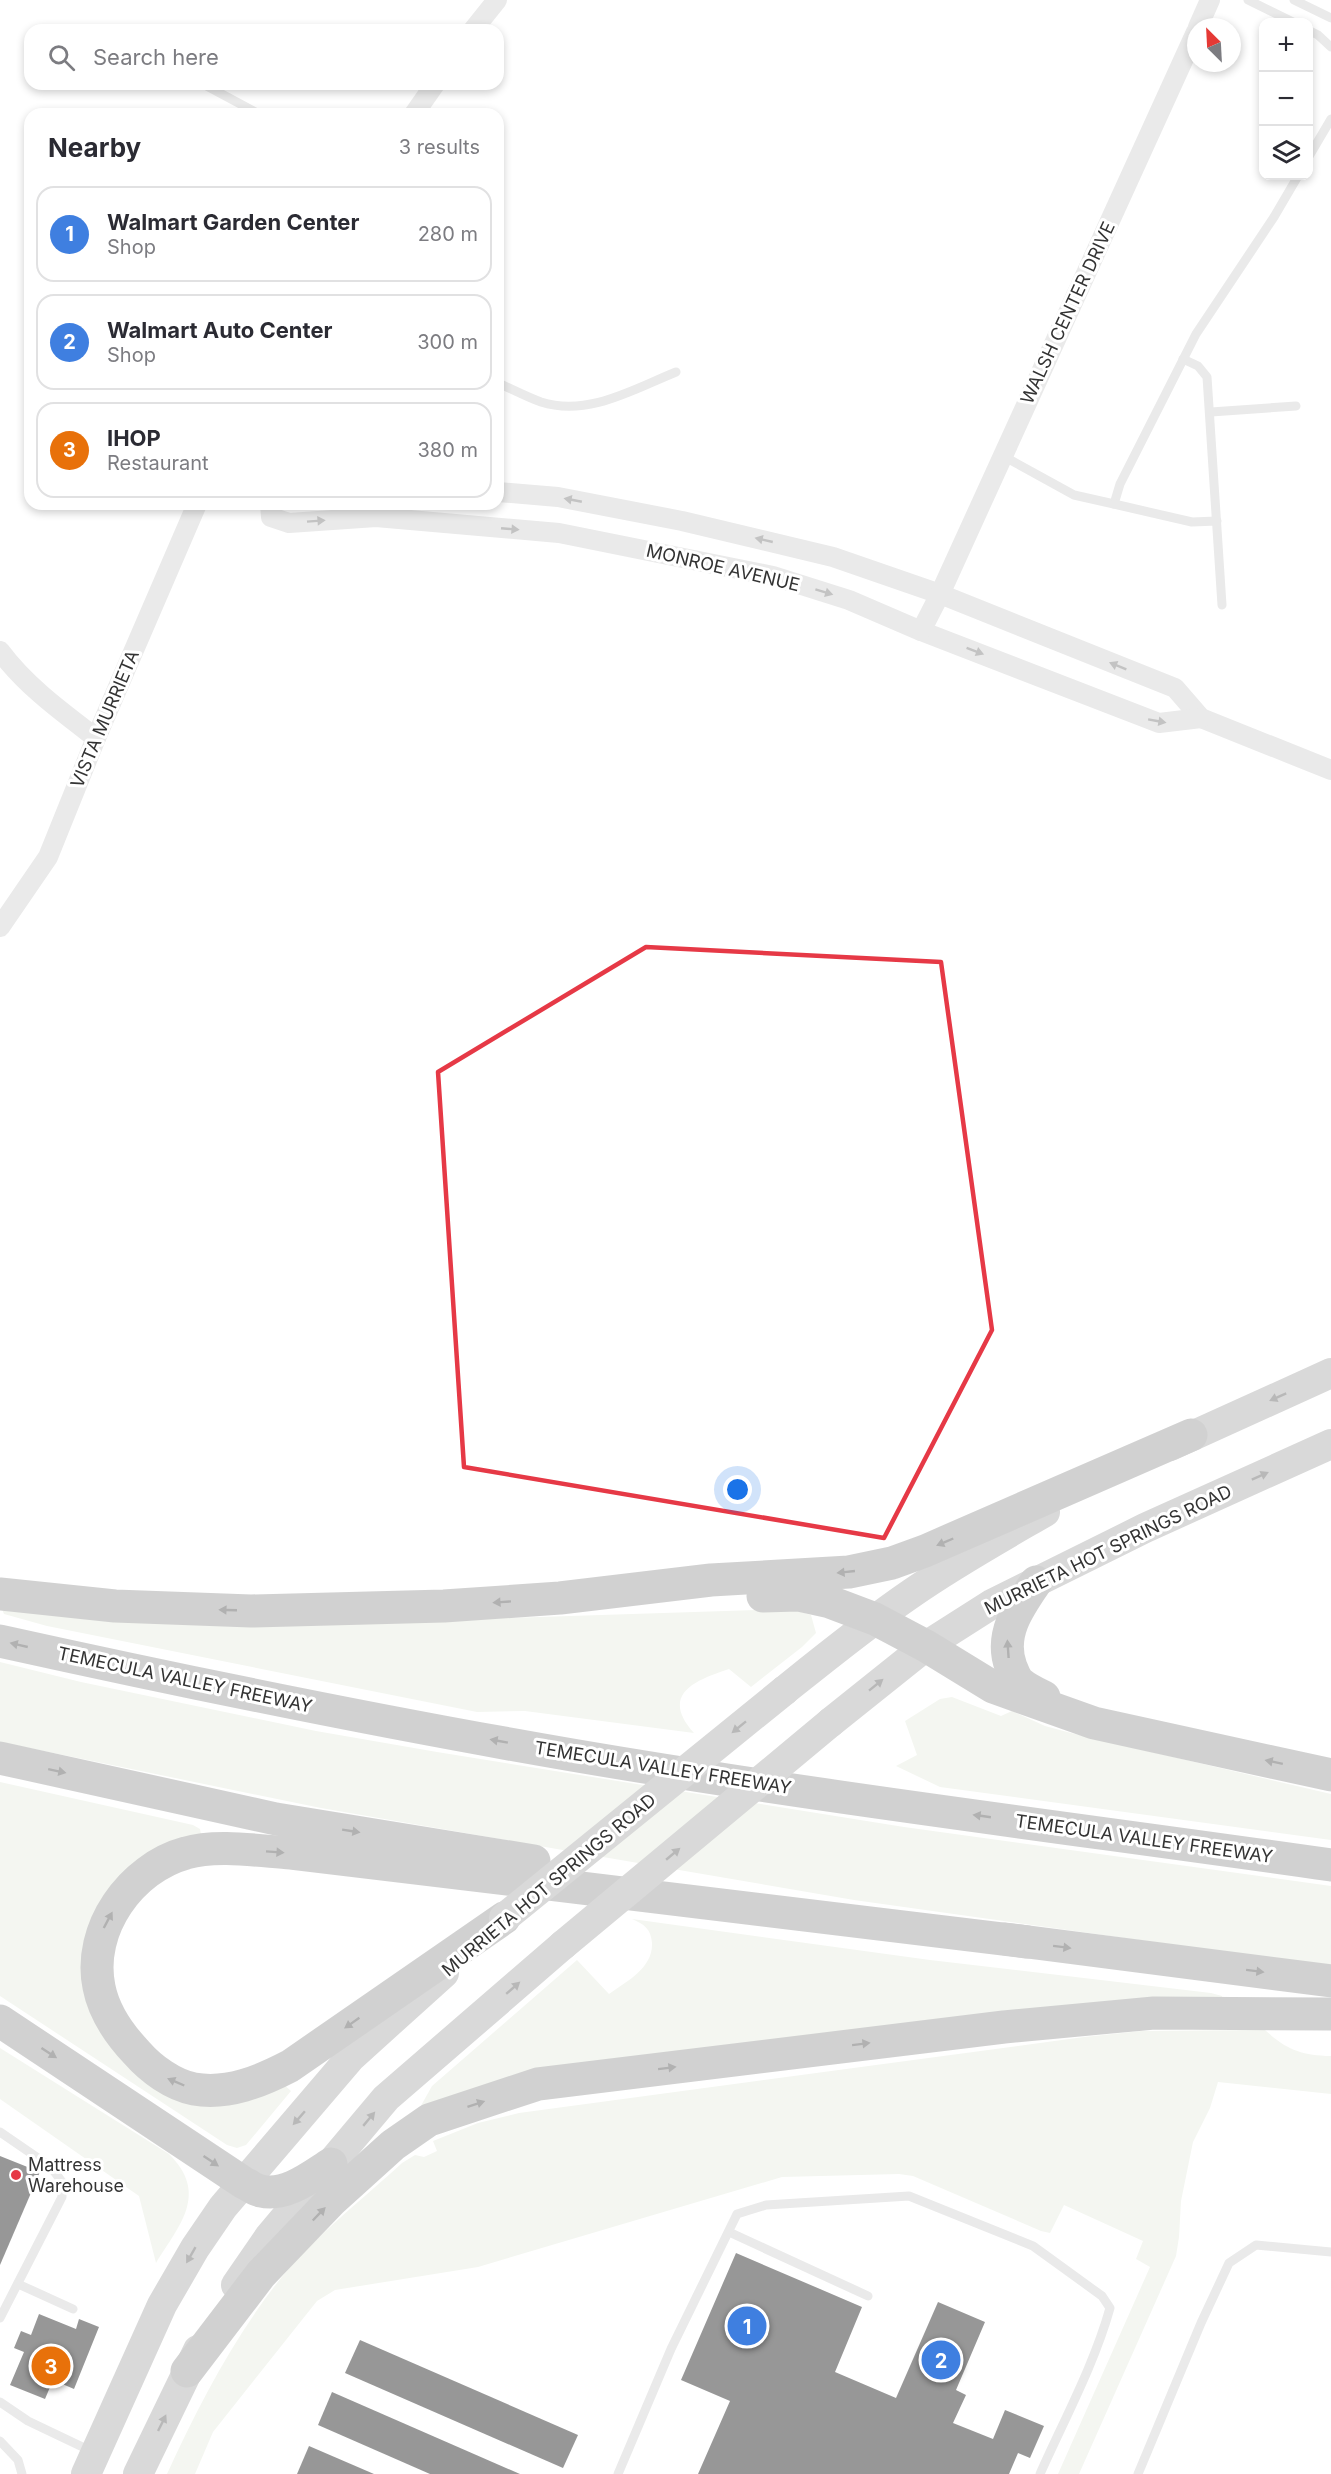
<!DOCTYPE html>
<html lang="en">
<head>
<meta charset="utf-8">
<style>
	:root { --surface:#fff; --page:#f2f2f3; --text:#2b2b33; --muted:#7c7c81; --line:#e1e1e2; --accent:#db2777 }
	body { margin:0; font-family:Inter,sans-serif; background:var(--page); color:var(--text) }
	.controls { position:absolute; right:18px; top:18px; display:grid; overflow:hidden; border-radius:12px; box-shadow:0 3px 9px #0003 }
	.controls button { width:54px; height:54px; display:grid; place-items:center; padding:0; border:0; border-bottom:2px solid var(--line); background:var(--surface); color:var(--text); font:30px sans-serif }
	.compass { position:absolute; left:1187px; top:18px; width:54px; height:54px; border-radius:50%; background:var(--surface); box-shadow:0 3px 9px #0003; rotate:336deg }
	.you { position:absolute; left:738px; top:1490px; width:21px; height:21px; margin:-15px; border:4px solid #fff; border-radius:50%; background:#1a73e8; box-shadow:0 0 0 9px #1a73e833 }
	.badge { display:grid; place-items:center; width:39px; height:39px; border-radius:50%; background:var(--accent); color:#fff; font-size:20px; font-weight:700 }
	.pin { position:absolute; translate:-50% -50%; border:3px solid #fff; box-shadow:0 2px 6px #0006 }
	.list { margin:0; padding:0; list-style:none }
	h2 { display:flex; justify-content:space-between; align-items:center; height:78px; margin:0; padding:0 24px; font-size:26px }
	h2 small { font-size:20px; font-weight:400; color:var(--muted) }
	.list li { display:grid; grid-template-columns:39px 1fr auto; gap:18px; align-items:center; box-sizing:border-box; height:96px; margin:0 12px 12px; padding:0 12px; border:2px solid var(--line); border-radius:18px }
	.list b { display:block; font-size:22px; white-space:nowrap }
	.list p { margin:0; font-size:20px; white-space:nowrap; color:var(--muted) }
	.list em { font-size:20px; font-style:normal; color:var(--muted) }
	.icon { flex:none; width:33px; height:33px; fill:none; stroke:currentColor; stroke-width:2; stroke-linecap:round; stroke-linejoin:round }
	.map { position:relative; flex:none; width:1331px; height:2474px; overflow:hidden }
	.search { position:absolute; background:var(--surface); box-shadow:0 3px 9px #0003; left:24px; top:24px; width:480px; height:66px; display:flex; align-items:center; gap:15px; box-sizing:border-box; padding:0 21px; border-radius:18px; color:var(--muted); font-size:22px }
	.panel { position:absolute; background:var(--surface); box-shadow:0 3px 9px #0003; left:24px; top:108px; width:480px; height:402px; border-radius:18px }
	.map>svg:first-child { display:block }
	.green { fill:#e6ecdf }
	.building { fill:#1a1a1a }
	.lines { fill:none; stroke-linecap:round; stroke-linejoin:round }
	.service { stroke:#d0d0d0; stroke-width:9 }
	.minor { stroke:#d0d0d0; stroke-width:20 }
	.primary { stroke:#ababab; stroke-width:30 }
	.motorway { stroke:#9a9a9a; stroke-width:33 }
	.primary-bridge { stroke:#ababab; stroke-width:30 }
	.oneway { fill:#7a7a7a }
	.oneway2 { fill:#636363 }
	.oneway3 { fill:#525252 }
	.marked { fill:none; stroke:#e63946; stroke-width:4.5; stroke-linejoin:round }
	.poi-dot { fill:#e63946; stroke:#fff; stroke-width:2 }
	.labels { text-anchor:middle; stroke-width:6; stroke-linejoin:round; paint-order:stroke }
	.street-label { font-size:18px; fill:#333; stroke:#fff }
	.poi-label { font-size:18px; fill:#333; stroke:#fff; text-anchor:start }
</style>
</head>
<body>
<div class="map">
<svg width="1331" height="2474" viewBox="0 0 1331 2474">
	<rect width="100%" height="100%" fill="#fff"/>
	<g class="green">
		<path d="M2,1609L442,1620L791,1609L811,1615L816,1633L802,1647L751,1687L729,1669C696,1680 659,1694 694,1733L525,1711L477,1712L47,1626L4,1614Z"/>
		<polygon points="0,1662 81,1682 316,1731 437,1752 904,1827 1331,1886 1331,1967 854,1900 603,1857 321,1808 0,1742"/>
		<polygon points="952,1697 1001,1716 1012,1711 1045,1726 1071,1733 1331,1794 1331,1840 940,1787 896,1766 917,1755 905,1721 940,1699"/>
		<polygon points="0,1782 193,1825 200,1829 201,1835 96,1923 141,2073 283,2084 291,2091 246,2145 237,2148 227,2145 0,1996"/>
		<path d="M632,1919L930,1960L1211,1993L1222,1996L1223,2000L418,2111L432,2086L577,1960L609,1994C627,1981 653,1968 652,1943C651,1929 644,1924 632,1919Z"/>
		<path d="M1265,2030C1287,2050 1301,2055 1331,2056V2094L1218,2082L1210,2108L1193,2142L1181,2201L1179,2237L1176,2256L1079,2474H1058L1150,2267L1136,2259L1143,2241L1064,2205L1050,2233L1041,2231L913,2176L899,2174L782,2177L478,2267L335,2290L317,2301L213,2432L195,2474H167C199,2404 236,2333 285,2273C317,2235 365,2197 402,2163L415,2155L424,2157L437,2151L433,2141L478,2123L519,2113L1084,2037L1141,2031Z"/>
		<path d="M0,2048L169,2154C209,2194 180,2224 156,2263L139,2196L0,2099Z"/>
	</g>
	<g class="building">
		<polygon points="0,2156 40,2172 0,2265"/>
		<polygon points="736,2253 862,2307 835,2372 896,2398 938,2302 985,2322 956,2390 966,2395 953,2423 993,2439 1005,2410 1044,2426 1030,2458 1018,2453 1009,2474 698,2474 730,2401 681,2380"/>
		<polygon points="39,2314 76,2329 79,2319 99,2327 74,2389 53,2380 45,2399 10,2385 24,2352 14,2348 21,2331 31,2335"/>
		<polygon points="360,2340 578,2435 563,2468 345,2373"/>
		<polygon points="332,2392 520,2474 430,2474 318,2425"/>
		<polygon points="309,2446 374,2474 297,2474"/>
	</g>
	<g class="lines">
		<g class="service">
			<polyline points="1248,0 1293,22"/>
			<polyline points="1294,0 1331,18"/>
			<polyline points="1308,30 1318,35 1331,47"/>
			<polyline points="203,84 259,114"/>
			<polyline points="1308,158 1331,119"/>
			<polyline points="1183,359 1198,366 1207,377 1222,605"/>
			<path d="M498,383C512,389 527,397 541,402C588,417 634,389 676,372"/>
			<polyline points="1211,412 1296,406"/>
			<polyline points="1003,456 1074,495 1114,504 1120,484 1196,334 1274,217 1298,176"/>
			<polyline points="1114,504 1192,522 1217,521"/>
			<polyline points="0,2132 51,2167 62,2182 62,2197 0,2318"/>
			<polyline points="729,2232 868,2296"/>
			<polyline points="18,2284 73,2309"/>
			<polyline points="0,2402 28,2421 93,2452"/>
			<polyline points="0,2441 18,2460 22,2474"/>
			<path d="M618,2474L671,2349L737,2214L766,2205L909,2196L1033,2246L1102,2296L1110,2308C1094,2365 1064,2420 1040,2474"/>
			<polyline points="1138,2474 1201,2323 1229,2263 1256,2245 1331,2252"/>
		</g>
		<g class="minor">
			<polyline points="1198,27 1210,0"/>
			<polyline points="473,30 497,0"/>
			<polyline points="414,114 435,84"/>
			<polyline points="498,492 558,497 682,521 833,557 940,594 1175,688 1201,718 1331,770"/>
			<polyline points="270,504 271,517 289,523 376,517 559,533 773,576 849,600 921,631 1159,723 1201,718"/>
			<polyline points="921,631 940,594 1196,32"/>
			<path d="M0,651C26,686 62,712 96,738"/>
			<polyline points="0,927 48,857 96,738 197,504"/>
		</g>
		<g class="primary">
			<polyline points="1170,1446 1331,1373"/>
			<path d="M785,1690C826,1657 868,1623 912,1593C955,1563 1000,1538 1045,1512"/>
			<polyline points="831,1722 926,1646 992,1604 1145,1528 1331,1444"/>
			<polyline points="236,2285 269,2237 386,2098 563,1945"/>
			<polyline points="86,2474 162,2305 195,2248 223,2207 351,2057 444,1973"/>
			<polyline points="138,2474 198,2350"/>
		</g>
		<g class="motorway">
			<path d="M1036,1582C1018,1608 999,1635 1011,1667C1013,1672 1016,1680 1020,1683C1027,1689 1036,1693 1044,1697"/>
			<polyline points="0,1594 115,1606 251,1611 444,1606 560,1598 711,1580 849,1572 892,1563 925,1551 1191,1435"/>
			<polyline points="763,1596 798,1595 830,1602 875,1619 926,1646 993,1687 1094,1723 1331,1775"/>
			<path d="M0,1641C190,1683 380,1722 572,1755C824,1798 1078,1829 1331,1865"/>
			<polyline points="0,1758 276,1819 534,1861"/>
			<path d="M504,1918L290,2066C261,2081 228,2095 194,2089C173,2085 151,2069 137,2053C119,2034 104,2013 99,1987C87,1929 131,1868 186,1853C216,1844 260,1851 291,1853L1027,1942"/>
			<polyline points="1005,1939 1331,1981"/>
			<path d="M0,2021L244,2183C249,2185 255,2190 261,2191C286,2197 312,2176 331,2164"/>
			<polyline points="187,2371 261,2274 331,2201 393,2145 429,2120 538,2084 1004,2027 1154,2013 1331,2014"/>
		</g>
		<g class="primary-bridge">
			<polyline points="504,1918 785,1690"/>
			<polyline points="563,1945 831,1722"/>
		</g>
	</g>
	<defs><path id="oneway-solid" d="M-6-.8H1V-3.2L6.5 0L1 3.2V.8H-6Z" transform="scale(1.5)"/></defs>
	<g class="oneway">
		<use href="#oneway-solid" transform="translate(573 500) rotate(-169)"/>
		<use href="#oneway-solid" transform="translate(316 521) rotate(-4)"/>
		<use href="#oneway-solid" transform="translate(510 529) rotate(5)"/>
		<use href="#oneway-solid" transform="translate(764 540) rotate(-167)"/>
		<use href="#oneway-solid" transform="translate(824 592) rotate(17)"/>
		<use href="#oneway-solid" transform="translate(975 651) rotate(21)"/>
		<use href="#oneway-solid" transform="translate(1118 666) rotate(-158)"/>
		<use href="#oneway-solid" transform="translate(1157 721) rotate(10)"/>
	</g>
	<g class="oneway2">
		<use href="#oneway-solid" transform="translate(1278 1397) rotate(156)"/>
		<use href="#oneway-solid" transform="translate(1260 1476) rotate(-24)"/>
		<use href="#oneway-solid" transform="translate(876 1685) rotate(-39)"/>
		<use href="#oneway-solid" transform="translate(739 1727) rotate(141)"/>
		<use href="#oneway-solid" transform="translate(673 1854) rotate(-40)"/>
		<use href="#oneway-solid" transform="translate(513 1988) rotate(-41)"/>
		<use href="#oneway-solid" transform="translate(299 2118) rotate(131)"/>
		<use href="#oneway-solid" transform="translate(369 2119) rotate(-50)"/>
		<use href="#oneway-solid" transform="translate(191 2255) rotate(120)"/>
		<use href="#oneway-solid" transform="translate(162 2423) rotate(-64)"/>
	</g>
	<g class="oneway3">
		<use href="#oneway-solid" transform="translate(945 1542) rotate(157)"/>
		<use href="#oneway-solid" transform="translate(846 1572) rotate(174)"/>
		<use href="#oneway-solid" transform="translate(502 1602) rotate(176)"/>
		<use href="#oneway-solid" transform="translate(228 1610) rotate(-178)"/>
		<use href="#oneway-solid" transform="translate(19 1645) rotate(-167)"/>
		<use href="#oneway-solid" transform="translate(1008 1649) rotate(-94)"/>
		<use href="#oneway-solid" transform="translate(499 1741) rotate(-170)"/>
		<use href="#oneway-solid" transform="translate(1274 1762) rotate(-168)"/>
		<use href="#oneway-solid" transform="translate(57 1771) rotate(12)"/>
		<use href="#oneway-solid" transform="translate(982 1816) rotate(-172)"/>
		<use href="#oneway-solid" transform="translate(351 1831) rotate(9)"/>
		<use href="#oneway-solid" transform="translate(275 1852) rotate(4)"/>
		<use href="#oneway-solid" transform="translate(108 1920) rotate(-62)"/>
		<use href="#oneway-solid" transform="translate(1062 1947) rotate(7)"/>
		<use href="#oneway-solid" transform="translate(1255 1971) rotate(7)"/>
		<use href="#oneway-solid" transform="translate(352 2023) rotate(145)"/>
		<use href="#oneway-solid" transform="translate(861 2044) rotate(-7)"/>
		<use href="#oneway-solid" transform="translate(49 2053) rotate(33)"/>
		<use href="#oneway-solid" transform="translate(667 2068) rotate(-7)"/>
		<use href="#oneway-solid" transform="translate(176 2082) rotate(-157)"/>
		<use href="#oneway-solid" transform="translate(476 2104) rotate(-18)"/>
		<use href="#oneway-solid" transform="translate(211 2161) rotate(34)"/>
		<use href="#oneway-solid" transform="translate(319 2214) rotate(-46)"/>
	</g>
	<path d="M0 0H1331V2474H0ZM646,947L941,962L992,1330L884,1538L464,1467L438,1072Z" fill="#fff" fill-opacity=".55" fill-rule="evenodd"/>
	<path class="marked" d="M646,947L941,962L992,1330L884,1538L464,1467L438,1072Z"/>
	<circle class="poi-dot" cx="16" cy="2175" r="6"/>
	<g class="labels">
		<g class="street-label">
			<text transform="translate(1068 313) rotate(-65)" y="6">WALSH CENTER DRIVE</text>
			<text transform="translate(723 568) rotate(13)" y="6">MONROE AVENUE</text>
			<text transform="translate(105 719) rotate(-67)" y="6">VISTA MURRIETA</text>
			<text transform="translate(1108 1550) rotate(-26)" y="6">MURRIETA HOT SPRINGS ROAD</text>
			<text transform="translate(185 1680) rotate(12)" y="6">TEMECULA VALLEY FREEWAY</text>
			<text transform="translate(663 1768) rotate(9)" y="6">TEMECULA VALLEY FREEWAY</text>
			<text transform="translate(1144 1839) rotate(8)" y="6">TEMECULA VALLEY FREEWAY</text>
			<text transform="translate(549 1885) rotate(-40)" y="6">MURRIETA HOT SPRINGS ROAD</text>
		</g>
		<g class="poi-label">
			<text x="28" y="2171">Mattress<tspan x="28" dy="21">Warehouse</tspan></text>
		</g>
	</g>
</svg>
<div class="controls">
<button>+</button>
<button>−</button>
<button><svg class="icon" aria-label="layers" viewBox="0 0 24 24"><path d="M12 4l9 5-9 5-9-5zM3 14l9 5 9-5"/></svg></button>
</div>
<svg class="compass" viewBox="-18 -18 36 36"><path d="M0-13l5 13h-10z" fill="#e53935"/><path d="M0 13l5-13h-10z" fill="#7c7c81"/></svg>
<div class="you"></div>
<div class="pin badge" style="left:747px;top:2326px;background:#3f7fe0">1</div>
<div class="pin badge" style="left:941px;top:2360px;background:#3f7fe0">2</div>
<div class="pin badge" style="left:51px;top:2366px;background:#e8710a">3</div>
<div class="search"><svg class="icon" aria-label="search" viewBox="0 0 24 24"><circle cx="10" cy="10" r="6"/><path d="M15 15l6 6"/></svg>Search here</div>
<section class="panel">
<h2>Nearby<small>3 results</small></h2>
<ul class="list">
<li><span class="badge" style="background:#3f7fe0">1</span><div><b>Walmart Garden Center</b><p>Shop</p></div><em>280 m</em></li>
<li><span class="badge" style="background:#3f7fe0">2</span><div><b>Walmart Auto Center</b><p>Shop</p></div><em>300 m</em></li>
<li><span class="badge" style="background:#e8710a">3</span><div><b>IHOP</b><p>Restaurant</p></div><em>380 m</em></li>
</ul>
</section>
</div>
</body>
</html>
